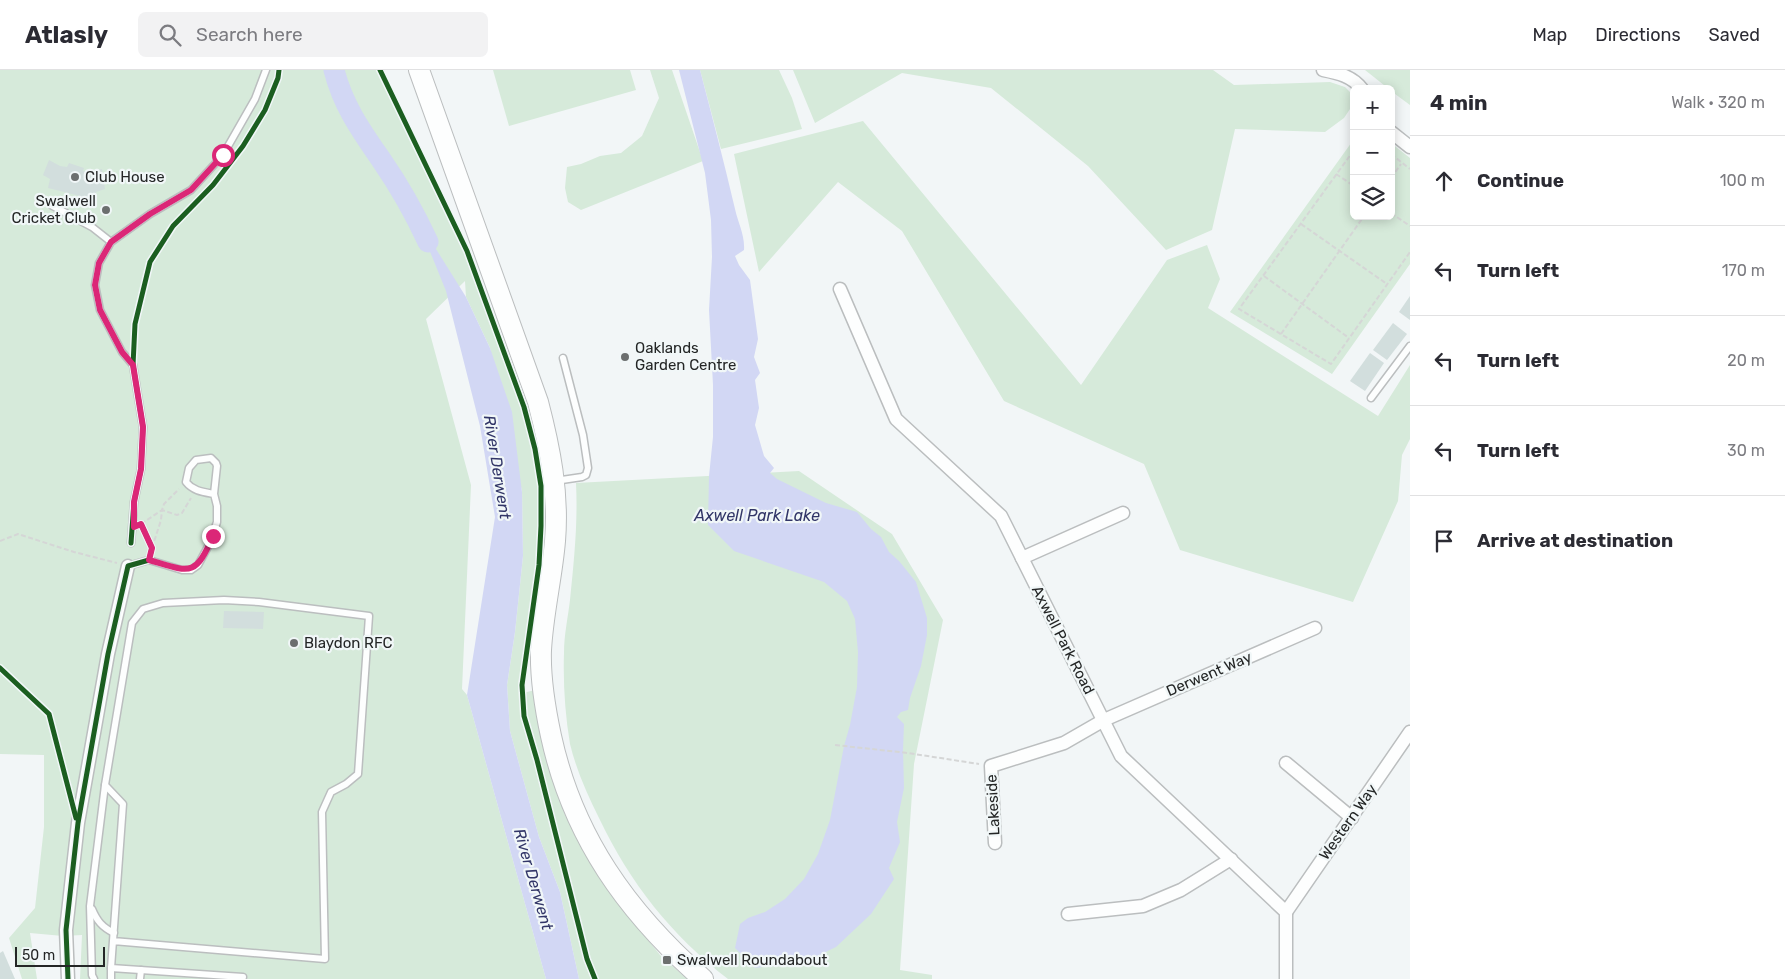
<!DOCTYPE html>
<html lang="en">
<head>
<meta charset="utf-8">
<style>
	:root { --surface:#fff; --page:#f2f2f3; --text:#2b2b33; --muted:#7c7c81; --line:#e1e1e2 }
	body { margin:0; font-family:Rubik,sans-serif; background:var(--page); color:var(--text) }
	.controls { position:absolute; right:15px; top:15px; display:grid; overflow:hidden; border-radius:8px; box-shadow:0 2px 12px #0003 }
	.controls button { width:45px; height:45px; display:grid; place-items:center; padding:0; border:0; border-bottom:1px solid var(--line); background:var(--surface); color:var(--text); font:25px sans-serif }
	.scale { position:absolute; left:15px; bottom:12px; width:90px; box-sizing:border-box; padding-left:5px; border:2px solid #242626; border-top:0; font-size:14px; line-height:18px; white-space:nowrap; color:#242626; -webkit-text-stroke:4px #f1f7f8; paint-order:stroke }
	.stop { position:absolute; width:15px; height:15px; margin:-11px; border:4px solid #db2777; border-radius:50%; background:#fff }
	.stop.end { background:#db2777; border-color:#fff; box-shadow:0 1px 5px #0008 }
	.list { margin:0; padding:0; list-style:none }
	h2 { display:flex; justify-content:space-between; align-items:center; height:65px; margin:0; padding:0 20px; font-size:21px }
	h2 small { font-size:16px; font-weight:400; color:var(--muted) }
	.list li { display:grid; grid-template-columns:32px 1fr auto; gap:15px; align-items:center; box-sizing:border-box; height:90px; padding:0 20px; border-top:1px solid var(--line) }
	.list b { display:block; font-size:19px; white-space:nowrap }
	.list em { font-size:16px; font-style:normal; color:var(--muted) }
	.icon { flex:none; width:28px; height:28px; fill:none; stroke:currentColor; stroke-width:2; stroke-linecap:round; stroke-linejoin:round }
	.map { position:relative; flex:none; width:1410px; height:909px; overflow:hidden }
	header { display:flex; align-items:center; gap:30px; box-sizing:border-box; height:70px; padding:0 25px; background:var(--surface); border-bottom:1px solid var(--line) }
	header strong { font-size:24px }
	nav { display:flex; gap:28px; margin-inline-start:auto; font-size:18px }
	.search { width:350px; height:45px; background:var(--page); display:flex; align-items:center; gap:12px; box-sizing:border-box; padding:0 18px; border-radius:8px; color:var(--muted); font-size:19px }
	main { display:flex }
	aside { flex:1; background:var(--surface) }
	.map>svg:first-child { display:block }
	.green { fill:#d6eada }
	.water { fill:#d2d7f4 }
	.lines { fill:none; stroke-linecap:round; stroke-linejoin:round }
	.river { stroke:#d2d7f4; stroke-width:21 }
	.building { fill:#d2dedd }
	.lane-casing { stroke:#bbbebf; stroke-width:9 }
	.street-casing { stroke:#bbbebf; stroke-width:15 }
	.primary-casing { stroke:#bbbebf; stroke-width:22 }
	.path { stroke:#d5d6d6; stroke-width:2; stroke-dasharray:5 2.5; stroke-linecap:butt }
	.lane { stroke:#fdfefe; stroke-width:6 }
	.street { stroke:#fdfefe; stroke-width:12 }
	.primary { stroke:#fdfefe; stroke-width:20 }
	.cycleway-casing { stroke:#f1f7f8; stroke-width:8 }
	.cycleway { stroke:#1b5e20; stroke-width:5 }
	.route { stroke:#db2777; stroke-width:6 }
	.poi-dot { fill:#6c6f6f; stroke:#f1f7f8; stroke-width:2 }
	.labels { text-anchor:middle; stroke-width:4.5; stroke-linejoin:round; paint-order:stroke }
	.poi-label { font-size:15px; fill:#242626; stroke:#f1f7f8; text-anchor:start }
	.street-label { font-size:15px; fill:#242626; stroke:#f1f7f8 }
	.water-label { font-size:16px; font-style:italic; fill:#323668; stroke:#f1f7f8 }
</style>
</head>
<body>
<header>
<strong>Atlasly</strong>
<div class="search"><svg class="icon" aria-label="search" viewBox="0 0 24 24"><circle cx="10" cy="10" r="6"/><path d="M15 15l6 6"/></svg>Search here</div>
<nav><a>Map</a><a>Directions</a><a>Saved</a></nav>
</header>
<main>
<div class="map">
<svg width="1410" height="909" viewBox="0 0 1410 909">
	<rect width="100%" height="100%" fill="#f2f6f7"/>
	<g class="green">
		<polygon points="0,0 380,0 467,181 524,337 535,379 541,416 541,456 539,495 522,615 523,623 535,620 547,687 565,745 600,808 660,885 687,909 579,909 560,822 539,767 510,661 507,615 515,562 523,486 522,421 490,278 466,227 465,211 426,249 471,415 462,619 467,625 546,909 80,909 82,865 63,866 30,863 37,909 22,909 9,868 35,838 44,757 44,685 0,684"/>
		<polygon points="493,0 630,0 636,20 509,56"/>
		<polygon points="650,0 672,0 703,91 581,140 568,132 565,118 567,97 581,94 600,86 621,83 642,66 659,28"/>
		<polygon points="700,0 779,0 792,28 802,59 721,79"/>
		<polygon points="793,0 1213,0 1234,15 1330,12 1345,17 1354,26 1354,33 1344,48 1325,62 1235,59 1212,160 1166,180 1088,96 991,18 902,3 815,53"/>
		<polygon points="1365,0 1410,0 1410,35 1391,21 1391,19 1389,19"/>
		<polygon points="863,51 1081,315 1167,190 1207,175 1220,209 1208,238 1378,346 1410,295 1410,369 1402,385 1398,431 1353,532 1180,480 1144,394 1004,331 902,161 838,112 759,202 734,84"/>
		<polygon points="1354,69 1354,146 1391,146 1391,73 1410,88 1410,194 1332,304 1230,242"/>
		<path d="M799,401L892,464L943,550L914,694L900,900L932,905V909H728C671,865 630,813 599,748C587,724 576,699 570,674C565,644 563,613 564,583C564,565 568,547 570,530C574,491 578,453 576,413Z"/>
	</g>
	<g class="water">
		<path d="M679,0H700C712,46 724,92 735,139C738,153 745,165 744,180L735,186L739,195L750,210L758,269L754,287L760,303L755,310L759,338L755,355L764,386L774,398L770,403L777,409L826,433L857,442L871,459L881,467L889,482L899,491L916,512L927,548V565L921,596L910,628L908,640L901,642L897,647L904,654L903,680L904,718L897,752L900,772L889,798L894,809L871,844L836,877L815,887L797,892L755,898L735,878L740,854L748,848L765,842L785,829L804,809L818,784L830,750L844,676L850,655L857,617L858,582L855,549L847,531L824,512L734,481L708,455L709,406L713,367V315L709,240L712,187L711,150L705,103Z"/>
		<polygon points="416,147 466,227 490,278 512,342 522,422 523,486 515,562 507,615 510,661 539,767 560,822 579,909 546,909 467,625 495,447 480,356 446,221"/>
	</g>
	<g class="lines">
		<path class="river" d="M334,0C343,36 362,62 382,91C400,117 415,144 428,172"/>
	</g>
	<g class="building">
		<polygon points="49,90 60,96 67,97 69,93 84,98 83,101 87,102 102,99 105,119 96,122 96,127 88,128 48,118 50,109 43,105"/>
		<polygon points="1410,226 1410,250 1399,242"/>
		<polygon points="1393,253 1407,264 1387,290 1373,280"/>
		<polygon points="1370,283 1384,293 1365,321 1350,311"/>
		<polygon points="224,541 264,542 263,559 223,558"/>
		<polygon points="3,881 15,909 0,909 0,883"/>
	</g>
	<g class="lines">
		<g class="lane-casing">
			<g id="lane">
				<polyline points="51,135 92,157 111,172"/>
				<polyline points="1371,328 1410,276"/>
				<polyline points="555,411 582,407 586,405 588,398 583,365 563,288"/>
				<polyline points="131,473 134,432 141,399 143,357 133,295 122,282 100,240 95,215 99,193 111,172 150,144 191,120 223,85 255,29 266,0"/>
				<path d="M128,496L149,490L182,500H191L198,495L210,473L217,452V436L214,424L217,396L216,393L211,388L196,390L189,398L186,412C193,421 203,422 214,424"/>
				<path d="M92,839C97,851 102,857 114,863"/>
				<polyline points="111,898 123,734 105,715 132,553 143,539 163,533 224,530 259,532 369,546 358,704 346,714 331,722 322,742 325,889 113,871"/>
				<polyline points="94,909 92,905 90,836 105,715"/>
				<polyline points="111,909 111,898 243,907"/>
				<polyline points="140,909 141,900"/>
			</g>
		</g>
		<g class="street-casing">
			<g id="street">
				<path d="M1323,0C1338,3 1352,6 1362,19"/>
				<polyline points="1391,62 1410,77"/>
				<polyline points="840,219 896,349 1001,446 1121,686 1286,842 1286,909"/>
				<polyline points="1022,488 1123,443"/>
				<polyline points="1286,693 1352,748"/>
				<polyline points="995,773 991,696 1064,673 1104,650 1315,558"/>
				<polyline points="1286,842 1410,662"/>
				<polyline points="1068,844 1143,836 1181,820 1231,789"/>
				<polyline points="68,909 66,860 78,753 108,584 128,496"/>
			</g>
		</g>
		<g class="primary-casing">
			<path id="primary" d="M419,0L538,332C550,378 559,423 555,471C552,507 543,543 541,580C540,609 545,638 551,666C573,767 627,842 703,909"/>
		</g>
		<g class="path">
			<polyline points="1354,80 1239,239 1331,294 1410,182"/>
			<polyline points="1391,84 1410,99"/>
			<polyline points="1336,104 1354,116"/>
			<polyline points="1391,108 1401,94"/>
			<polyline points="1391,143 1410,156"/>
			<polyline points="1301,154 1387,214"/>
			<polyline points="1264,206 1349,268"/>
			<polyline points="1281,264 1364,146"/>
			<polyline points="141,454 162,440 164,434 179,419"/>
			<polyline points="0,471 18,464 74,482 117,493"/>
			<polyline points="152,478 161,450 162,440 177,445 182,443 191,428"/>
			<polyline points="835,675 908,683 979,694"/>
		</g>
		<use href="#lane" class="lane"/>
		<use href="#street" class="street"/>
		<use href="#primary" class="primary"/>
		<g class="cycleway-casing">
			<g id="cycleway">
				<polyline points="380,0 467,181 524,337 535,379 541,416 541,456 539,495 522,615 524,646 537,690 587,889 595,909"/>
				<polyline points="131,473 134,432 141,399 143,357 133,295 135,254 150,192 173,156 213,115 243,76 265,40 278,8 279,0"/>
				<polyline points="0,598 49,644 76,748"/>
				<polyline points="68,909 66,860 78,753 108,584 128,496 149,490 152,478 141,454 133,457"/>
			</g>
		</g>
		<use href="#cycleway" class="cycleway"/>
	</g>
	<g class="lines">
		<path class="route" d="M213,466C195,508 190,502 149,490L152,478L141,454L134,457V432L141,399L143,357L133,295L122,282L100,240L95,215L99,193L111,172L150,144L191,120L223,85"/>
	</g>
	<g class="poi-dot">
		<circle cx="75" cy="107" r="5"/>
		<circle cx="106" cy="140" r="5"/>
		<circle cx="625" cy="287" r="5"/>
		<circle cx="294" cy="573" r="5"/>
		<rect x="662" y="885" width="10" height="10" rx="2.5"/>
	</g>
	<g class="labels">
		<g class="poi-label">
			<text x="85" y="112">Club House</text>
			<text x="96" y="136" text-anchor="end">Swalwell<tspan x="96" dy="17">Cricket Club</tspan></text>
			<text x="635" y="283">Oaklands<tspan x="635" dy="17">Garden Centre</tspan></text>
			<text x="304" y="578">Blaydon RFC</text>
			<text x="677" y="895">Swalwell Roundabout</text>
		</g>
		<g class="street-label">
			<text transform="translate(1063 570) rotate(63)" y="5">Axwell Park Road</text>
			<text transform="translate(1209 604) rotate(-23)" y="5">Derwent Way</text>
			<text transform="translate(993 735) rotate(-93)" y="5">Lakeside</text>
			<text transform="translate(1348 752) rotate(-55)" y="5">Western Way</text>
		</g>
		<g class="water-label">
			<text transform="translate(498 397) rotate(81)" y="6">River Derwent</text>
			<text x="757" y="451">Axwell Park Lake</text>
			<text transform="translate(534 809) rotate(74)" y="6">River Derwent</text>
		</g>
	</g>
</svg>
<div class="controls">
<button>+</button>
<button>−</button>
<button><svg class="icon" aria-label="layers" viewBox="0 0 24 24"><path d="M12 4l9 5-9 5-9-5zM3 14l9 5 9-5"/></svg></button>
</div>
<div class="scale">50 m</div>
<div class="stop" style="left:223px;top:85px"></div>
<div class="stop end" style="left:213px;top:466px"></div>
</div>
<aside>
<h2>4 min<small>Walk · 320 m</small></h2>
<ul class="list">
<li><svg class="icon" aria-label="ahead" viewBox="0 0 24 24"><path d="M12 20V5M6 11l6-6 6 6"/></svg><div><b>Continue</b></div><em>100 m</em></li>
<li><svg class="icon" aria-label="left" viewBox="0 0 24 24"><path d="M17 20v-9H6M10 6l-5 5 5 5"/></svg><div><b>Turn left</b></div><em>170 m</em></li>
<li><svg class="icon" aria-label="left" viewBox="0 0 24 24"><path d="M17 20v-9H6M10 6l-5 5 5 5"/></svg><div><b>Turn left</b></div><em>20 m</em></li>
<li><svg class="icon" aria-label="left" viewBox="0 0 24 24"><path d="M17 20v-9H6M10 6l-5 5 5 5"/></svg><div><b>Turn left</b></div><em>30 m</em></li>
<li><svg class="icon" aria-label="arrive" viewBox="0 0 24 24"><path d="M6 21V4h12l-3 4 3 4H6"/></svg><div><b>Arrive at destination</b></div></li>
</ul>
</aside>
</main>
</body>
</html>
